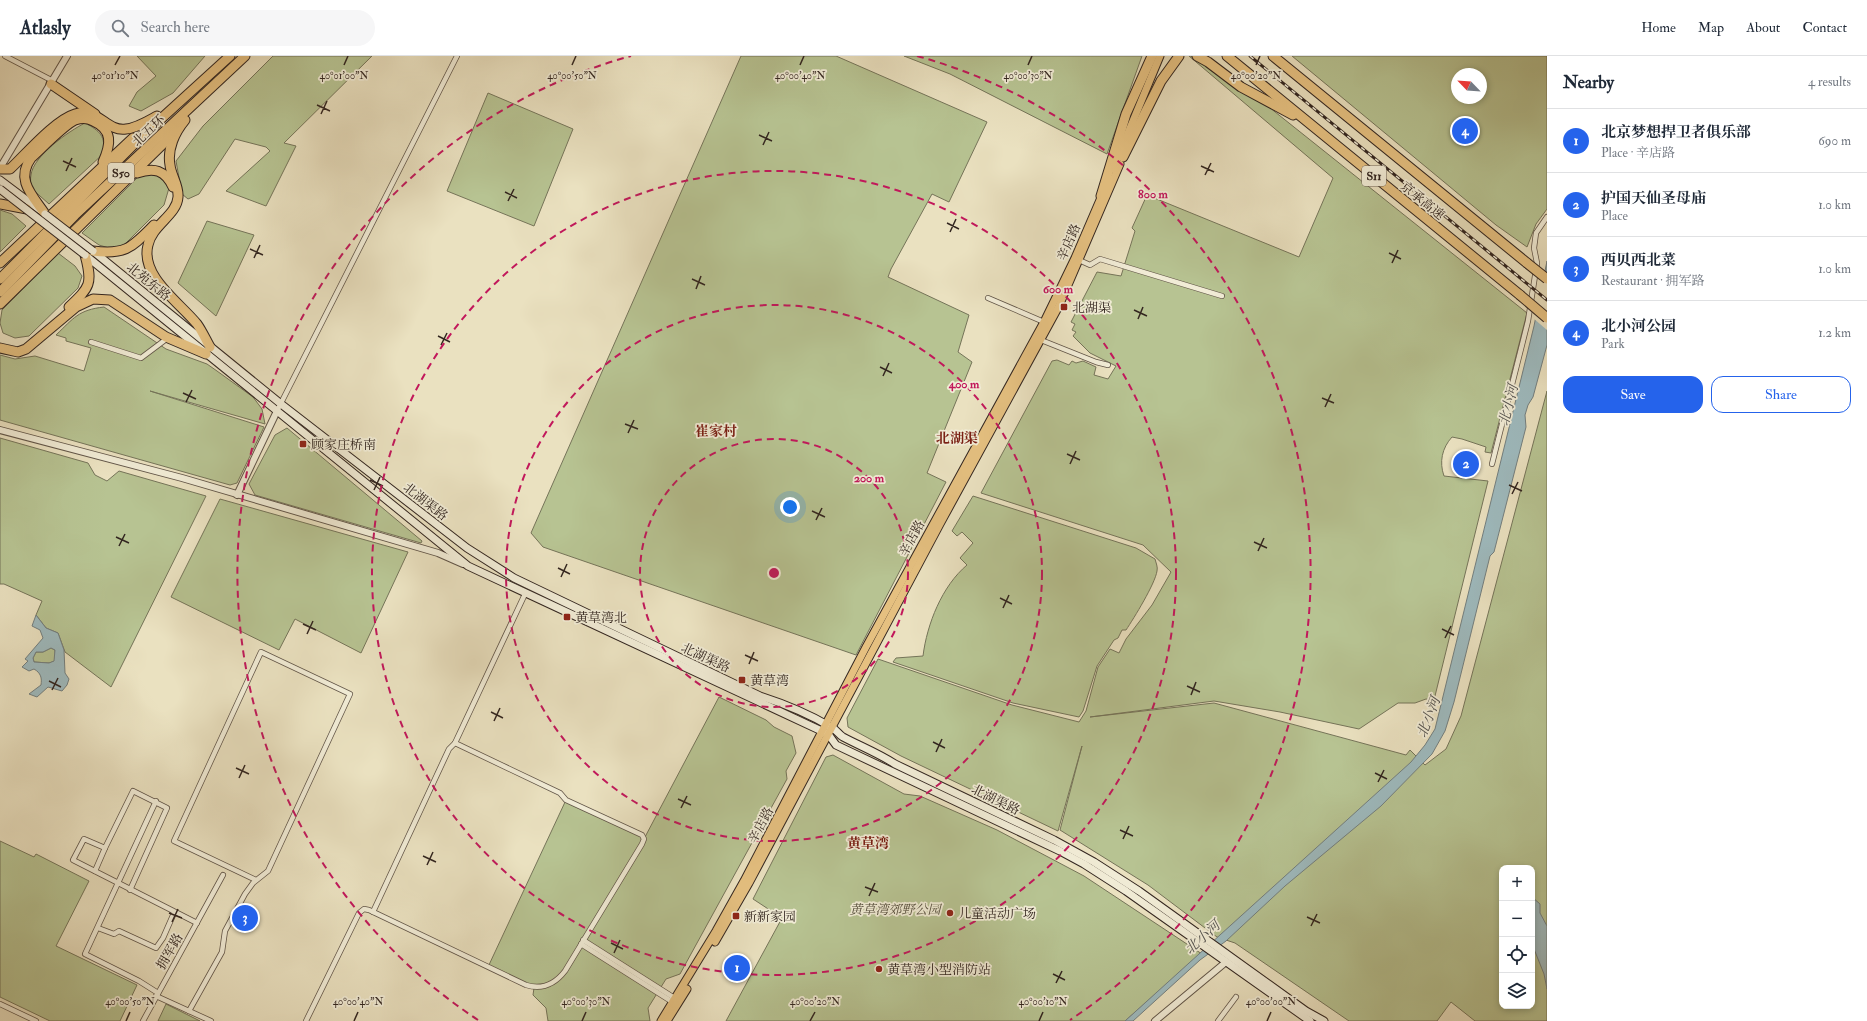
<!DOCTYPE html>
<html lang="en">
<head>
<meta charset="utf-8">
<style>
	:root { --surface:#fff; --page:#f6f6f7; --text:#1f2937; --muted:#747a83; --line:#e0e1e3; --accent:#2563eb }
	body { margin:0; font-family:"IM FELL Double Pica","Noto Serif SC",serif; background:var(--page); color:var(--text) }
	.controls { position:absolute; right:12px; bottom:12px; display:grid; overflow:hidden; border-radius:8px; box-shadow:0 2px 6px #0003 }
	.controls button { width:36px; height:36px; display:grid; place-items:center; padding:0; border:0; border-bottom:1px solid var(--line); background:var(--surface); color:var(--text); font:20px sans-serif }
	.compass { position:absolute; left:1451px; top:12px; width:36px; height:36px; border-radius:50%; background:var(--surface); box-shadow:0 2px 6px #0003; rotate:295deg }
	.you { position:absolute; left:790px; top:451px; width:14px; height:14px; margin:-10px; border:3px solid #fff; border-radius:50%; background:#1a73e8; box-shadow:0 0 0 6px #1a73e833 }
	.badge { display:grid; place-items:center; width:26px; height:26px; border-radius:50%; background:var(--accent); color:#fff; font-size:13px; font-weight:700 }
	.pin { position:absolute; translate:-50% -50%; border:2px solid #fff; box-shadow:0 1px 4px #0006 }
	.list { margin:0; padding:0; list-style:none }
	h2 { display:flex; justify-content:space-between; align-items:center; height:52px; margin:0; padding:0 16px; font-size:17px }
	h2 small { font-size:13px; font-weight:400; color:var(--muted) }
	.list li { display:grid; grid-template-columns:26px 1fr auto; gap:12px; align-items:center; box-sizing:border-box; height:64px; padding:0 16px; border-top:1px solid var(--line) }
	.list b { display:block; font-size:15px; white-space:nowrap }
	.list p { margin:0; font-size:13px; white-space:nowrap; color:var(--muted) }
	.list em { font-size:13px; font-style:normal; color:var(--muted) }
	.actions { display:flex; gap:8px; padding:12px 16px }
	.actions a { flex:1; padding:9px 0; border:1px solid var(--accent); border-radius:12px; text-align:center; font-size:14px; color:var(--accent) }
	.actions .main { background:var(--accent); color:#fff }
	.icon { flex:none; width:22px; height:22px; fill:none; stroke:currentColor; stroke-width:2; stroke-linecap:round; stroke-linejoin:round }
	.map { position:relative; flex:none; width:1547px; height:965px; overflow:hidden }
	header { display:flex; align-items:center; gap:24px; box-sizing:border-box; height:56px; padding:0 20px; background:var(--surface); border-bottom:1px solid var(--line) }
	header strong { font-size:19px }
	nav { display:flex; gap:22px; margin-inline-start:auto; font-size:14px }
	.search { width:280px; height:36px; background:var(--page); display:flex; align-items:center; gap:10px; box-sizing:border-box; padding:0 14px; border-radius:22px; color:var(--muted); font-size:15px }
	main { display:flex }
	aside { flex:1; background:var(--surface) }
	.map>svg:first-child { display:block }
	.green { fill:#b7c392; stroke:#757459; fill-rule:evenodd }
	.water { fill:#9ebabe; stroke:#737f7f; fill-rule:evenodd }
	.pier { fill:#eae1c0 }
	.lines { fill:none; stroke-linecap:round; stroke-linejoin:round }
	.minor-casing { stroke:#615548; stroke-width:6 }
	.tertiary-casing { stroke:#615548; stroke-width:8 }
	.secondary-casing { stroke:#332620; stroke-width:9 }
	.primary-casing { stroke:#332620; stroke-width:9 }
	.motorway-casing { stroke:#332620; stroke-width:11 }
	.minor { stroke:#f1ecd6; stroke-width:4.5 }
	.tertiary { stroke:#f1ecd6; stroke-width:6 }
	.secondary { stroke:#f1ecd6; stroke-width:7 }
	.primary { stroke:#e5c080; stroke-width:7 }
	.motorway { stroke:#e5c080; stroke-width:9 }
	.rail-casing { stroke:#332620; stroke-width:3 }
	.rail { stroke:#f1ecd6; stroke-width:1.5; stroke-dasharray:4.5; stroke-linecap:butt }
	.secondary-bridge-casing { stroke:#332620; stroke-width:9; stroke-linecap:butt }
	.motorway-bridge-casing { stroke:#332620; stroke-width:11; stroke-linecap:butt }
	.secondary-bridge { stroke:#f1ecd6; stroke-width:7 }
	.motorway-bridge { stroke:#e5c080; stroke-width:9 }
	.ticks { fill:none; stroke:#332620; stroke-width:1.5 }
	.ring { fill:none; stroke:#c2185b; stroke-width:2; stroke-dasharray:7 5 }
	.poi-dot { fill:#8f2418; stroke:#f1ecd6; stroke-width:1.5 }
	.labels { text-anchor:middle; stroke-width:3.5; stroke-linejoin:round; paint-order:stroke }
	.shield { fill:#f1ecd6; stroke:#6c6157; stroke-width:1 }
	.shield-label { font-size:12px; font-weight:bold; fill:#332620 }
	.street-label { font-size:13px; fill:#332620; stroke:#f1ecd6 }
	.poi-label { font-size:13px; fill:#332620; stroke:#f1ecd6; text-anchor:start }
	.park-label { font-size:13px; font-style:italic; fill:#544d3c; stroke:#f1ecd6 }
	.water-label { font-size:14px; font-style:italic; fill:#53524f; stroke:#f1ecd6 }
	.neighbourhood-label { font-size:14px; font-weight:bold; fill:#7a1f14; stroke:#f1ecd6 }
	.ticks-label { font-size:10px; text-anchor:middle; fill:#332620; stroke:#f1ecd6; stroke-width:3.5; stroke-linejoin:round; paint-order:stroke }
	.centre { fill:#c2185b; stroke:#f1ecd6; stroke-width:2 }
	.ring-label { font-size:12px; text-anchor:middle; font-weight:bold; fill:#c2185b; stroke:#f1ecd6; stroke-width:3.5; stroke-linejoin:round; paint-order:stroke }
</style>
</head>
<body>
<header>
<strong>Atlasly</strong>
<div class="search"><svg class="icon" aria-label="search" viewBox="0 0 24 24"><circle cx="10" cy="10" r="6"/><path d="M15 15l6 6"/></svg>Search here</div>
<nav><a>Home</a><a>Map</a><a>About</a><a>Contact</a></nav>
</header>
<main>
<div class="map">
<svg width="1547" height="965" viewBox="0 0 1547 965">
	<rect width="100%" height="100%" fill="#eae1c0"/>
	<filter id="stains"><feTurbulence type="fractalNoise" baseFrequency=".005" numOctaves="4"/><feColorMatrix values="0 0 0 0 .2 0 0 0 0 .09 0 0 0 0 .02 0 0 0 .5 -.17"/></filter>
	<radialGradient id="worn" r=".72"><stop offset=".6" stop-color="#630" stop-opacity="0"/><stop offset="1" stop-color="#630" stop-opacity=".3"/></radialGradient>
	<g class="green">
		<polygon points="137,0 205,0 173,37 141,55 129,50 137,36 156,20"/>
		<polygon points="273,0 372,0 284,87 296,90 266,150 226,135 270,95 266,91 235,83 199,138 188,143 182,138 176,105 203,70"/>
		<polygon points="741,0 836,0 987,66 949,146 932,138 891,213 888,221 969,259 958,296 972,306 927,417 946,426 856,599 543,491 531,477"/>
		<polygon points="904,0 1142,0 1107,98 950,18"/>
		<path d="M1189,0H1205L1527,257L1491,397L1485,396L1486,391L1462,383L1452,381C1442,392 1439,406 1444,420L1488,425L1434,644L1426,643L1415,647H1398L1359,673L1280,656L1214,645L1090,661L1214,647L1406,699L1410,694L1425,709L1446,693L1461,660L1547,335V965H1475L1451,946L1437,965H1349L1235,887L1217,881L1148,829L1060,774L1082,690L1058,775L901,700L848,671L847,662L878,603L1012,649L1079,666L1086,655L1098,611L1110,593L1119,597L1126,583L1152,549L1171,516L1143,489L981,437L1052,305L1057,304L1069,309L1072,305L1076,307L1083,305L1096,311L1094,319L1108,323L1116,310L1090,297L1073,280L1076,276L1072,274L1075,268L1071,266L1097,216L1121,220L1135,175L1132,172L1147,139L1299,201L1333,122ZM1502,812H1532V950H1502Z"/>
		<path d="M1292,0H1547V153L1536,168L1527,191L1496,169ZM1457,18H1481V42H1457Z"/>
		<polygon points="488,37 573,73 534,170 447,135"/>
		<path d="M85,67C100,75 106,80 103,98L49,148L31,132C31,128 30,123 31,119C33,100 69,75 85,67Z"/>
		<polygon points="154,117 165,123 169,132 164,149 123,190 109,192 99,189 82,177 140,119"/>
		<polygon points="0,154 12,158 26,170 0,196"/>
		<polygon points="207,165 254,179 216,260 178,227"/>
		<polygon points="58,197 75,210 82,220 78,232 29,280 15,282 3,277 0,267 2,254"/>
		<path d="M104,251L166,293L207,308L217,315L253,341L262,353L265,368L150,335L264,371L237,427L230,429L0,364V299L15,303L35,300L84,315L91,292L66,285V282L56,279C74,262 78,254 104,251Z"/>
		<polygon points="287,372 422,485 421,487 255,439 249,428 275,379"/>
		<polygon points="0,382 88,407 95,419 107,425 119,415 206,440 111,631 65,596 58,577 46,572 36,559 42,545 4,528 0,528"/>
		<path d="M973,440L1136,492L1155,503C1156,507 1158,511 1157,515C1155,528 1134,562 1126,574H1122L1118,582L1114,584L1097,610L1083,655L1079,661L1013,647L893,606L896,602L923,600C927,568 942,530 967,509L960,502L973,487L962,476L957,480L952,475Z"/>
		<polygon points="220,443 408,496 361,597 295,563 279,594 171,541"/>
		<polygon points="51,592 55,594 55,605 49,607 34,606 33,602 36,596 43,596"/>
		<polygon points="719,641 766,664 774,671 792,680 796,697 786,715 787,723 680,918 666,923 648,952 650,965 548,965 546,952 533,939 534,932 488,911 566,744 645,781"/>
		<polygon points="833,699 904,738 920,740 997,774 1084,820 1202,898 1125,965 726,965 782,862 753,843 826,701"/>
		<polygon points="0,785 34,801 36,798 89,825 56,890 137,929 120,965 50,965 0,941"/>
		<polygon points="166,948 200,965 158,965"/>
	</g>
	<g class="water">
		<polygon points="1547,205 1547,289 1533,341 1528,349 1525,359 1526,371 1494,496 1490,500 1454,646 1445,675 1432,698 1381,750 1285,830 1226,885 1200,904 1133,965 1125,965 1411,706 1425,689 1435,673 1534,270"/>
		<path d="M36,559L46,572L58,577L64,594L65,617L69,623L67,629L62,635L48,631L37,641L29,638L41,629C42,622 41,617 34,613L29,615L22,611L28,605L25,603L43,582L40,574L32,570ZM51,592L55,594L54,605L49,607L34,606L33,602L36,596H43Z"/>
		<polygon points="1532,841 1540,848 1540,857 1547,870 1547,933 1544,918 1532,888"/>
	</g>
	<polygon class="pier" points="1543,215 1547,218 1547,274 1533,262"/>
	<g class="lines">
		<g class="minor-casing">
			<g id="minor">
				<polyline points="5,0 53,25"/>
				<polyline points="1079,204 1090,209 1100,203 1222,240"/>
				<polyline points="988,242 1044,266"/>
				<polyline points="1041,284 1096,306 1108,309"/>
				<polyline points="91,286 141,302 165,284"/>
				<polyline points="277,355 457,0"/>
				<polyline points="1492,408 1528,265 1537,207 1534,192 1536,177 1547,161"/>
				<polyline points="156,745 85,898 139,925 158,937"/>
				<polyline points="105,792 84,783 73,804 197,867"/>
				<polyline points="95,815 105,792 133,735 167,752 130,834"/>
				<polyline points="373,856 449,693 455,687 525,538"/>
				<polyline points="98,872 114,878 119,875 156,892 163,882 174,857"/>
				<polyline points="583,884 676,943"/>
				<polyline points="581,888 674,947"/>
				<polyline points="156,940 211,965"/>
				<polyline points="0,948 36,965"/>
				<polyline points="189,955 222,896 225,875 245,838 253,827 268,815 350,638 261,596 174,785 256,824"/>
				<polyline points="143,965 223,819"/>
				<path d="M306,965L359,857L364,853L369,854L526,929C542,934 555,928 565,915L642,788L644,783L642,779L566,744L560,737L455,687"/>
				<polyline points="1218,965 1236,941"/>
			</g>
		</g>
		<g class="tertiary-casing">
			<g id="tertiary">
				<polyline points="0,112 67,0"/>
				<polyline points="0,374 182,422 438,497 463,508"/>
				<polyline points="237,439 277,355"/>
				<polyline points="1155,965 1226,906"/>
			</g>
		</g>
		<g class="secondary-casing">
			<g id="secondary">
				<polyline points="0,124 40,154"/>
				<path d="M93,195L281,348L467,492L514,522L760,640C785,648 809,658 831,671C836,673 838,678 843,681C860,690 878,697 895,708L1054,784L1094,806L1139,835L1306,955L1324,965"/>
				<polyline points="85,199 468,510 828,678 836,689 1060,795 1084,808 1126,835 1310,965"/>
			</g>
		</g>
		<g class="primary-casing">
			<g id="primary">
				<polyline points="1113,113 1160,0"/>
				<polyline points="715,886 749,827 940,468 1059,250 1120,108"/>
				<polyline points="661,965 716,875 744,825 866,591 1044,266 1075,202 1103,137"/>
				<polyline points="667,965 687,933"/>
			</g>
		</g>
		<g class="motorway-casing">
			<g id="motorway">
				<polyline points="1197,0 1208,6 1241,31 1293,59"/>
				<polyline points="1227,0 1520,239"/>
				<polyline points="1273,0 1527,207"/>
				<polyline points="51,28 95,58"/>
				<path d="M185,64C175,76 167,93 170,109C171,120 179,129 178,141C177,159 152,169 148,189C140,220 179,246 197,268C202,275 206,284 210,291"/>
				<polyline points="1123,101 1161,25 1179,0"/>
				<path d="M0,113H10C26,98 55,64 75,58C99,51 106,76 126,73C137,72 148,65 157,60"/>
				<path d="M137,117C154,111 165,114 173,131"/>
				<polyline points="1101,140 1126,58 1152,0"/>
				<polyline points="0,148 27,153"/>
				<path d="M45,158C33,140 15,124 31,102C41,93 64,69 75,64C81,62 88,62 93,65C113,74 111,88 103,106"/>
				<path d="M93,195C126,199 131,192 154,169"/>
				<polyline points="0,207 133,82"/>
				<polyline points="0,223 141,81 230,0"/>
				<polyline points="0,236 75,159 245,0"/>
				<polyline points="0,248 175,76"/>
				<path d="M69,251C90,231 93,228 85,199"/>
				<polyline points="0,292 18,296 26,293 76,251 93,243 110,244 166,281 206,298"/>
			</g>
		</g>
		<use href="#minor" class="minor"/>
		<use href="#tertiary" class="tertiary"/>
		<use href="#secondary" class="secondary"/>
		<use href="#primary" class="primary"/>
		<use href="#motorway" class="motorway"/>
		<g class="rail-casing">
			<polyline id="rail" points="1250,0 1547,244"/>
		</g>
		<use href="#rail" class="rail"/>
		<g class="secondary-bridge-casing">
			<g id="secondary-bridge">
				<polyline points="0,133 85,199"/>
				<polyline points="45,158 93,195"/>
			</g>
		</g>
		<g class="motorway-bridge-casing">
			<g id="motorway-bridge">
				<polyline points="1527,207 1547,223"/>
				<polyline points="1520,239 1547,262"/>
			</g>
		</g>
		<use href="#secondary-bridge" class="secondary-bridge"/>
		<use href="#motorway-bridge" class="motorway-bridge"/>
	</g>
	<path class="ticks" d="M115,9L120,0M344,9L348,0M572,9L576,0M800,9L804,0M1028,9L1032,0M1256,9L1260,0M317,49L330,55M321,58L327,45M759,79L772,85M763,89L769,76M63,105L76,111M1201,110L1214,116M66,115L72,102M1205,119L1211,107M505,136L517,142M508,145L514,133M947,167L959,173M950,176L956,163M250,193L263,199M1389,197L1401,203M254,202L260,189M1392,207L1398,194M692,223L705,229M696,233L701,220M1134,254L1147,260M1138,263L1143,251M438,280L450,286M441,289L447,277M880,311L892,317M883,320L889,307M183,337L196,343M1322,342L1334,347M186,346L192,334M1325,351L1331,338M625,368L638,373M628,377L634,364M1067,398L1080,404M1070,408L1076,395M370,424L383,430M1509,429L1522,435M374,434L380,421M1512,438L1518,426M812,455L825,461M816,464L822,452M116,481L129,487M1254,486L1267,492M119,490L125,478M1258,495L1264,482M558,512L570,518M561,521L567,508M1000,542L1012,548M1003,552L1009,539M303,568L316,574M1442,573L1454,579M307,578L313,565M1445,582L1451,570M745,599L758,605M749,608L754,596M49,625L61,631M1187,630L1200,636M52,634L58,622M1191,639L1196,626M491,656L503,662M494,665L500,652M933,686L945,692M936,696L942,683M236,712L249,718M1375,717L1387,723M239,722L245,709M1378,726L1384,714M678,743L691,749M681,752L687,740M1120,774L1133,780M1123,783L1129,770M423,800L436,806M427,809L433,796M865,831L878,836M869,840L875,827M169,857L182,862M1307,861L1320,867M172,866L178,853M1311,870L1317,858M611,887L623,893M614,897L620,884M1053,918L1065,924M1056,927L1062,915M126,965L130,956M354,965L358,956M582,965L586,956M810,965L815,956M1039,965L1043,956M1267,965L1271,956"/>
	<g class="ring">
		<circle cx="774" cy="517" r="134"/>
		<circle cx="774" cy="517" r="268"/>
		<circle cx="774" cy="517" r="402"/>
		<path d="M478 964A536 536 0 0 1 631 0M917 0A536 536 0 0 1 1070 964"/>
	</g>
	<g class="poi-dot">
		<rect x="1060" y="247" width="8" height="8" rx="2"/>
		<rect x="299" y="384" width="8" height="8" rx="2"/>
		<rect x="563" y="557" width="8" height="8" rx="2"/>
		<rect x="738" y="620" width="8" height="8" rx="2"/>
		<circle cx="950" cy="857" r="4"/>
		<rect x="732" y="856" width="8" height="8" rx="2"/>
		<circle cx="879" cy="913" r="4"/>
	</g>
	<g class="labels">
		<g class="shield">
			<rect x="108" y="107" width="26" height="20" rx="3"/>
			<rect x="1362" y="110" width="24" height="20" rx="3"/>
		</g>
		<g class="shield-label">
			<text x="121" y="121">S50</text>
			<text x="1374" y="124">S11</text>
		</g>
		<g class="street-label">
			<text transform="translate(148 74) rotate(-43)" y="5">北五环</text>
			<text transform="translate(1423 144) rotate(39)" y="5">京承高速</text>
			<text transform="translate(1068 186) rotate(-66)" y="5">辛店路</text>
			<text transform="translate(149 225) rotate(39)" y="5">北苑东路</text>
			<text transform="translate(426 445) rotate(38)" y="5">北湖渠路</text>
			<text transform="translate(911 482) rotate(-61)" y="5">辛店路</text>
			<text transform="translate(706 601) rotate(25)" y="5">北湖渠路</text>
			<text transform="translate(996 743) rotate(26)" y="5">北湖渠路</text>
			<text transform="translate(760 769) rotate(-62)" y="5">辛店路</text>
			<text transform="translate(169 895) rotate(-60)" y="5">拥军路</text>
		</g>
		<g class="poi-label">
			<text x="1072" y="256">北湖渠</text>
			<text x="311" y="393">顾家庄桥南</text>
			<text x="575" y="566">黄草湾北</text>
			<text x="750" y="629">黄草湾</text>
			<text x="958" y="862">儿童活动广场</text>
			<text x="744" y="865">新新家园</text>
			<text x="887" y="918">黄草湾小型消防站</text>
		</g>
		<g class="park-label">
			<text x="895" y="858">黄草湾郊野公园</text>
		</g>
		<g class="water-label">
			<text transform="translate(1508 349) rotate(-76)" y="5">北小河</text>
			<text transform="translate(1428 661) rotate(-69)" y="5">北小河</text>
			<text transform="translate(1202 881) rotate(-42)" y="5">北小河</text>
		</g>
		<g class="neighbourhood-label">
			<text x="716" y="380">崔家村</text>
			<text x="957" y="387">北湖渠</text>
			<text x="868" y="792">黄草湾</text>
		</g>
	</g>
	<g class="ticks-label">
		<text x="115" y="23">40°01'10"N</text>
		<text x="344" y="23">40°01'00"N</text>
		<text x="572" y="23">40°00'50"N</text>
		<text x="800" y="23">40°00'40"N</text>
		<text x="1028" y="23">40°00'30"N</text>
		<text x="1256" y="23">40°00'20"N</text>
		<text x="130" y="949">40°00'50"N</text>
		<text x="358" y="949">40°00'40"N</text>
		<text x="586" y="949">40°00'30"N</text>
		<text x="815" y="949">40°00'20"N</text>
		<text x="1043" y="949">40°00'10"N</text>
		<text x="1271" y="949">40°00'00"N</text>
	</g>
	<circle cx="774" cy="517" r="6" class="centre"/>
	<g class="ring-label">
		<text x="1153" y="142">800 m</text>
		<text x="1058" y="237">600 m</text>
		<text x="964" y="332">400 m</text>
		<text x="869" y="426">200 m</text>
	</g>
	<rect width="100%" height="100%" filter="url(#stains)"/>
	<rect width="100%" height="100%" fill="url(#worn)"/>
</svg>
<div class="controls">
<button>+</button>
<button>−</button>
<button><svg class="icon" aria-label="locate" viewBox="0 0 24 24"><circle cx="12" cy="12" r="6"/><path d="M12 2v4M12 18v4M2 12h4M18 12h4"/></svg></button>
<button><svg class="icon" aria-label="layers" viewBox="0 0 24 24"><path d="M12 4l9 5-9 5-9-5zM3 14l9 5 9-5"/></svg></button>
</div>
<svg class="compass" viewBox="-18 -18 36 36"><path d="M0-13l5 13h-10z" fill="#e53935"/><path d="M0 13l5-13h-10z" fill="#747a83"/></svg>
<div class="you"></div>
<div class="pin badge" style="left:737px;top:912px">1</div>
<div class="pin badge" style="left:1466px;top:408px">2</div>
<div class="pin badge" style="left:245px;top:862px">3</div>
<div class="pin badge" style="left:1465px;top:75px">4</div>
</div>
<aside>
<h2>Nearby<small>4 results</small></h2>
<ul class="list">
<li><span class="badge">1</span><div><b>北京梦想捍卫者俱乐部</b><p>Place · 辛店路</p></div><em>690 m</em></li>
<li><span class="badge">2</span><div><b>护国天仙圣母庙</b><p>Place</p></div><em>1.0 km</em></li>
<li><span class="badge">3</span><div><b>西贝西北菜</b><p>Restaurant · 拥军路</p></div><em>1.0 km</em></li>
<li><span class="badge">4</span><div><b>北小河公园</b><p>Park</p></div><em>1.2 km</em></li>
</ul>
<div class="actions"><a class="main">Save</a><a>Share</a></div>
</aside>
</main>
</body>
</html>
